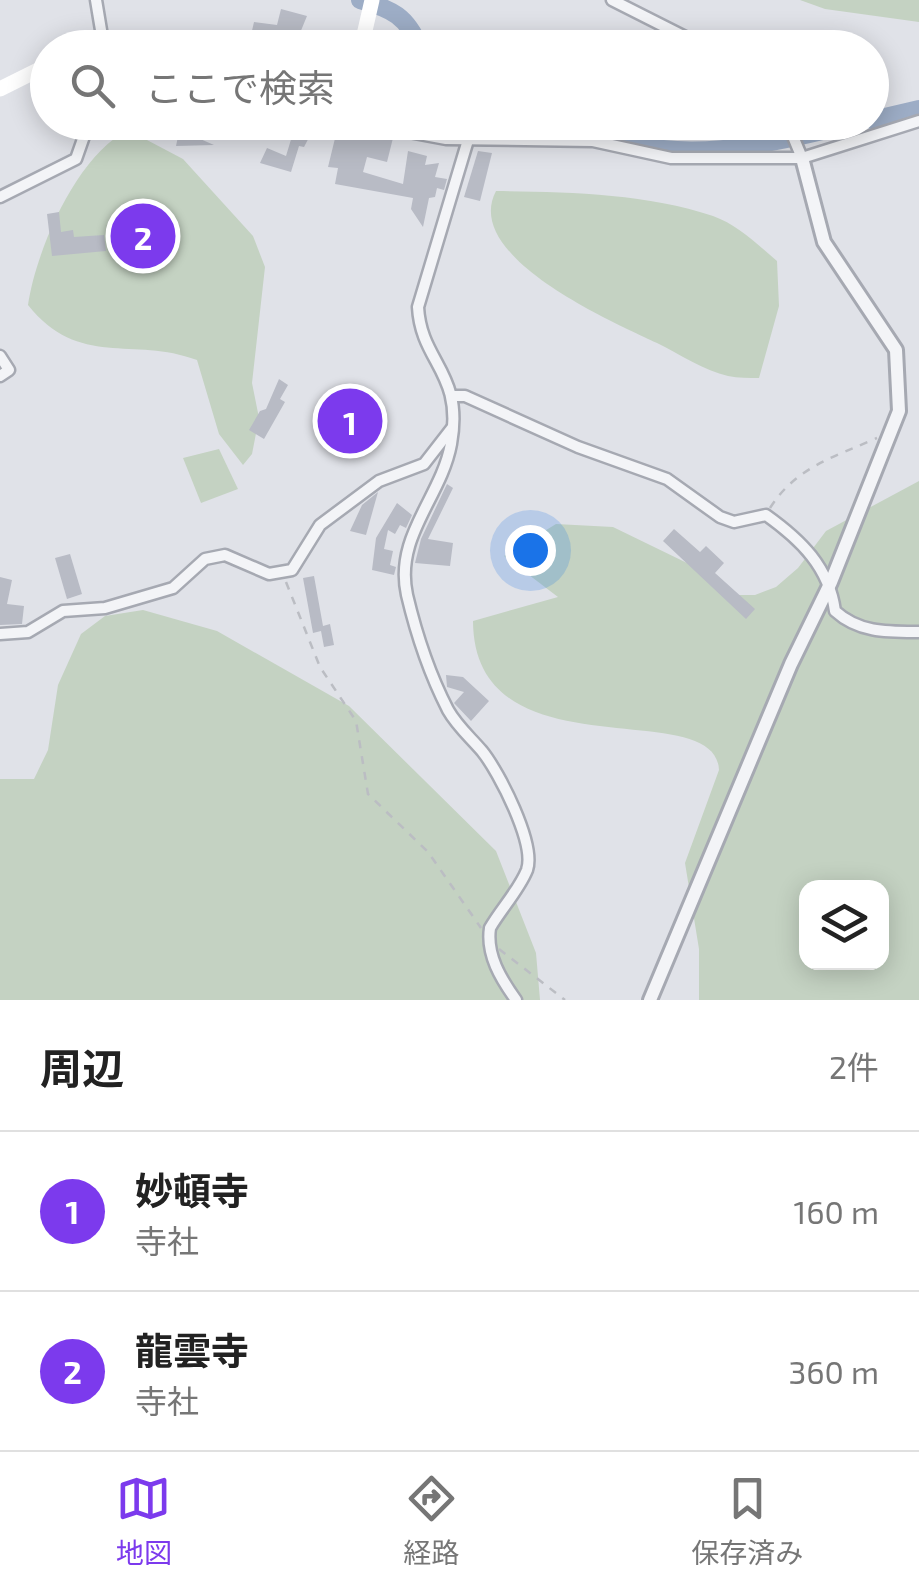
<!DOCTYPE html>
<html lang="ja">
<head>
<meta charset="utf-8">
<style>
	:root { --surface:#fff; --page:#f6f6f6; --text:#222; --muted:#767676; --line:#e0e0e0; --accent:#7c3aed }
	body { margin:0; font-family:"Exo 2","Noto Sans JP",sans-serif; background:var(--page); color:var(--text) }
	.controls { position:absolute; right:30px; bottom:30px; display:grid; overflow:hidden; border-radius:20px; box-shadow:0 5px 25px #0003 }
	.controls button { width:90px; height:90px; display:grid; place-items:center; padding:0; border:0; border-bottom:2px solid var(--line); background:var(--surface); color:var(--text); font:50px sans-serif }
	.you { position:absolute; left:530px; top:550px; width:35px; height:35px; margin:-25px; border:8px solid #fff; border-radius:50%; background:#1a73e8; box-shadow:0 0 0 15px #1a73e833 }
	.badge { display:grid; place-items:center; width:65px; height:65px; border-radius:50%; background:var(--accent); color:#fff; font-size:32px; font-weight:700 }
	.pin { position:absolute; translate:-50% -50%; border:5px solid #fff; box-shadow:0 2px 10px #0006 }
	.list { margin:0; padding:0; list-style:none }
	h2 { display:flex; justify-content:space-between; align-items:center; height:130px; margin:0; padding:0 40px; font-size:42px }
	h2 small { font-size:32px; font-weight:400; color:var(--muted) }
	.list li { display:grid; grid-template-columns:65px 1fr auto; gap:30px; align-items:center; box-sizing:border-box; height:160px; padding:0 40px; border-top:2px solid var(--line) }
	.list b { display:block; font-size:38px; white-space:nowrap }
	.list p { margin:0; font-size:32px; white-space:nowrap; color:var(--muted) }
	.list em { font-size:32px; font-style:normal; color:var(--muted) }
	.icon { flex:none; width:55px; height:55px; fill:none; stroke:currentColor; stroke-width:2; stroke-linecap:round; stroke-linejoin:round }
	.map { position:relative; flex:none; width:919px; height:1000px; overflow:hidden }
	.search { position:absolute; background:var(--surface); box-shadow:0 5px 25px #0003; left:30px; right:30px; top:30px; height:110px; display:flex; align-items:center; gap:25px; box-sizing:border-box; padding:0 35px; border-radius:55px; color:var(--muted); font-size:38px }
	.sheet { height:450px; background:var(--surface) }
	nav { display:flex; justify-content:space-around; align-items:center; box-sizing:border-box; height:140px; border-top:2px solid var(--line); background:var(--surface); font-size:28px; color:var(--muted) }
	nav a { display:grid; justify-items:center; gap:5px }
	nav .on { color:var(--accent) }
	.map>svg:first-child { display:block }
	.green { fill:#c4d2c2; fill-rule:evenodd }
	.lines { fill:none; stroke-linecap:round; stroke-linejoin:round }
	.river { stroke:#9dadc6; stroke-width:18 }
	.building { fill:#b8bbc5 }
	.minor-casing { stroke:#a6a9b2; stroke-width:15 }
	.tertiary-casing { stroke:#a6a9b2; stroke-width:18 }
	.path { stroke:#bbbdc3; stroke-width:2.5; stroke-dasharray:8 8; stroke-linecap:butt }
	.minor { stroke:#f3f4f7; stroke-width:10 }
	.tertiary { stroke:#f3f4f7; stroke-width:12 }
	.secondary { stroke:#fff; stroke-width:15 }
</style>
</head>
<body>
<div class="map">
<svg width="919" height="1000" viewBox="0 0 919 1000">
	<rect width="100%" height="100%" fill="#e0e2e8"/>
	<g class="green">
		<polygon points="800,0 919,0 919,22 825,9"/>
		<path d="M128,130L183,159L253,236L265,267L252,383L259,418L252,454L243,465L219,434L197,360C133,336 79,369 28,305C36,250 77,155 128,130Z"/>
		<path d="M496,191C567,192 645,193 713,216C738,225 757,244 777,261L779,306L759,378C749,378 738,378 728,376C705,371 679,354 657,343C615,323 461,257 496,191Z"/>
		<polygon points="219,449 238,489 201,503 183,458"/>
		<path d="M919,481V1000H699V949L685,863L719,770C716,693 474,778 473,621L558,597L504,556L556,524L613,527L687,563L730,595H755L776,587L798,568L826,531ZM806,888H882V962H806Z"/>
		<polygon points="143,610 217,631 349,706 496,851 536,953 540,1000 0,1000 0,779 34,779 48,750 58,685 81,634 105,616"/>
	</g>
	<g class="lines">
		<g class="river">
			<path d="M360,0C392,9 407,16 420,48"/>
			<polyline points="872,120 919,109"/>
			<path d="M514,122C542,136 565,130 596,132C619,134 640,147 663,149C728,156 797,137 860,122"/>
		</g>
	</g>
	<g class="building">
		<polygon points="281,9 307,16 300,33 270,31 300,48 248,48 254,22 277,25"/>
		<polygon points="181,122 213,122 210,134 182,131 214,145 176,146"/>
		<polygon points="339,122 353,131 393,138 387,162 367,157 363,172 403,184 408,151 427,156 425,165 439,163 435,177 447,179 444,190 437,188 435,197 429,198 423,227 411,209 413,198 335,184 338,168 328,167"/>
		<polygon points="296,123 315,126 304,147 299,146 291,172 260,163 267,148 286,156"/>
		<polygon points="478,151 492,153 480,201 464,197"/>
		<polygon points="59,212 61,232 73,230 74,237 104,235 106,251 52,256 47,214"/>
		<polygon points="279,379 288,385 280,399 285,402 264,439 249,430 260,411 266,409"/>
		<polygon points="447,484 453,488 428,539 453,543 450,566 415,563 421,539"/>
		<polygon points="378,492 366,535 350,531 362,505"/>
		<polygon points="397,503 412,515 406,528 400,525 395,534 388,530 384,549 393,551 390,565 396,567 394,575 372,570 376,538"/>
		<polygon points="674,529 700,552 706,546 724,563 715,573 755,609 746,619 663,541"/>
		<polygon points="70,554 82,594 67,599 55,558"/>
		<polygon points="314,576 323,626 330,624 334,645 324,647 321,631 313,633 303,578"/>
		<polygon points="0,577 12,580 7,604 24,606 22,624 0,625"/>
		<polygon points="446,675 463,677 489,701 471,721 454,703 464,692 447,687"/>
	</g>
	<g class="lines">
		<g class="minor-casing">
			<g id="minor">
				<polyline points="96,0 104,48"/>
				<polyline points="612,0 707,48"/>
				<polyline points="355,122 446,139 593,141 671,158 802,158 919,121"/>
				<polyline points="787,122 802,158"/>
				<path d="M468,140L418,307C421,363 464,372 451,444C441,498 394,536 407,595C416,633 430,675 448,710C457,726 470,737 482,751C499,772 536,844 527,870C519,890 501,909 490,928C486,955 501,979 516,1000"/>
				<polyline points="0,197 76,159 89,122"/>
				<polyline points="0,356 9,370 0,376"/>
				<path d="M453,396H465L578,447L667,479L720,517L734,522L766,515C801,540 829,567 835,611C859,633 888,632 919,632"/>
				<polyline points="0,634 28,632 63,611 105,608 173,588 205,559 225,555 269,574 292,570 320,525 379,481 424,464 452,428"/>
			</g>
		</g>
		<g class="tertiary-casing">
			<polyline id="tertiary" points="650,1000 791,664 831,582 899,411 896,350 824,242 802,158"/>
		</g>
		<g class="path">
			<path d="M770,508C796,467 834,457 877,438"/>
			<polyline points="286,582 320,667 356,721 368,794 428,852 481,928"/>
			<polyline points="499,949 565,1000"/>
		</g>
		<use href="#minor" class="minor"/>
		<use href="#tertiary" class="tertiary"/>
		<g class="secondary">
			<polyline points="361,48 372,0"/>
			<polyline points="0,89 48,65"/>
		</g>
	</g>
</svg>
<div class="controls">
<button><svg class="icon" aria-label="layers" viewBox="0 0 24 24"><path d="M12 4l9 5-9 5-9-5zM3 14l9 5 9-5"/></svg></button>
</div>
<div class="you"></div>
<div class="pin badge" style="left:350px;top:421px">1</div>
<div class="pin badge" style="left:143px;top:236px">2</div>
<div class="search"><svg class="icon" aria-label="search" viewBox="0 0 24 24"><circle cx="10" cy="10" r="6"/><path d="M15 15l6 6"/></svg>ここで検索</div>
</div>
<section class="sheet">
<h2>周辺<small>2件</small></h2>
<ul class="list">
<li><span class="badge">1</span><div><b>妙頓寺</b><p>寺社</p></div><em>160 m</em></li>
<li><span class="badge">2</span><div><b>龍雲寺</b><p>寺社</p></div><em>360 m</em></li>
</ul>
</section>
<nav>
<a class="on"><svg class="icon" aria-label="map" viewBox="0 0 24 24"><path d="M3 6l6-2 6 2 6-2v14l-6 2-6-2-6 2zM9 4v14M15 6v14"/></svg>地図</a>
<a><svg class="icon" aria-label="directions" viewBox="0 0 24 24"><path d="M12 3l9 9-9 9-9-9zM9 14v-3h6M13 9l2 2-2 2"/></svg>経路</a>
<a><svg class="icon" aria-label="saved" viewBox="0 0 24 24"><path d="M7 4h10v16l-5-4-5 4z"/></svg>保存済み</a>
</nav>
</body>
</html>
